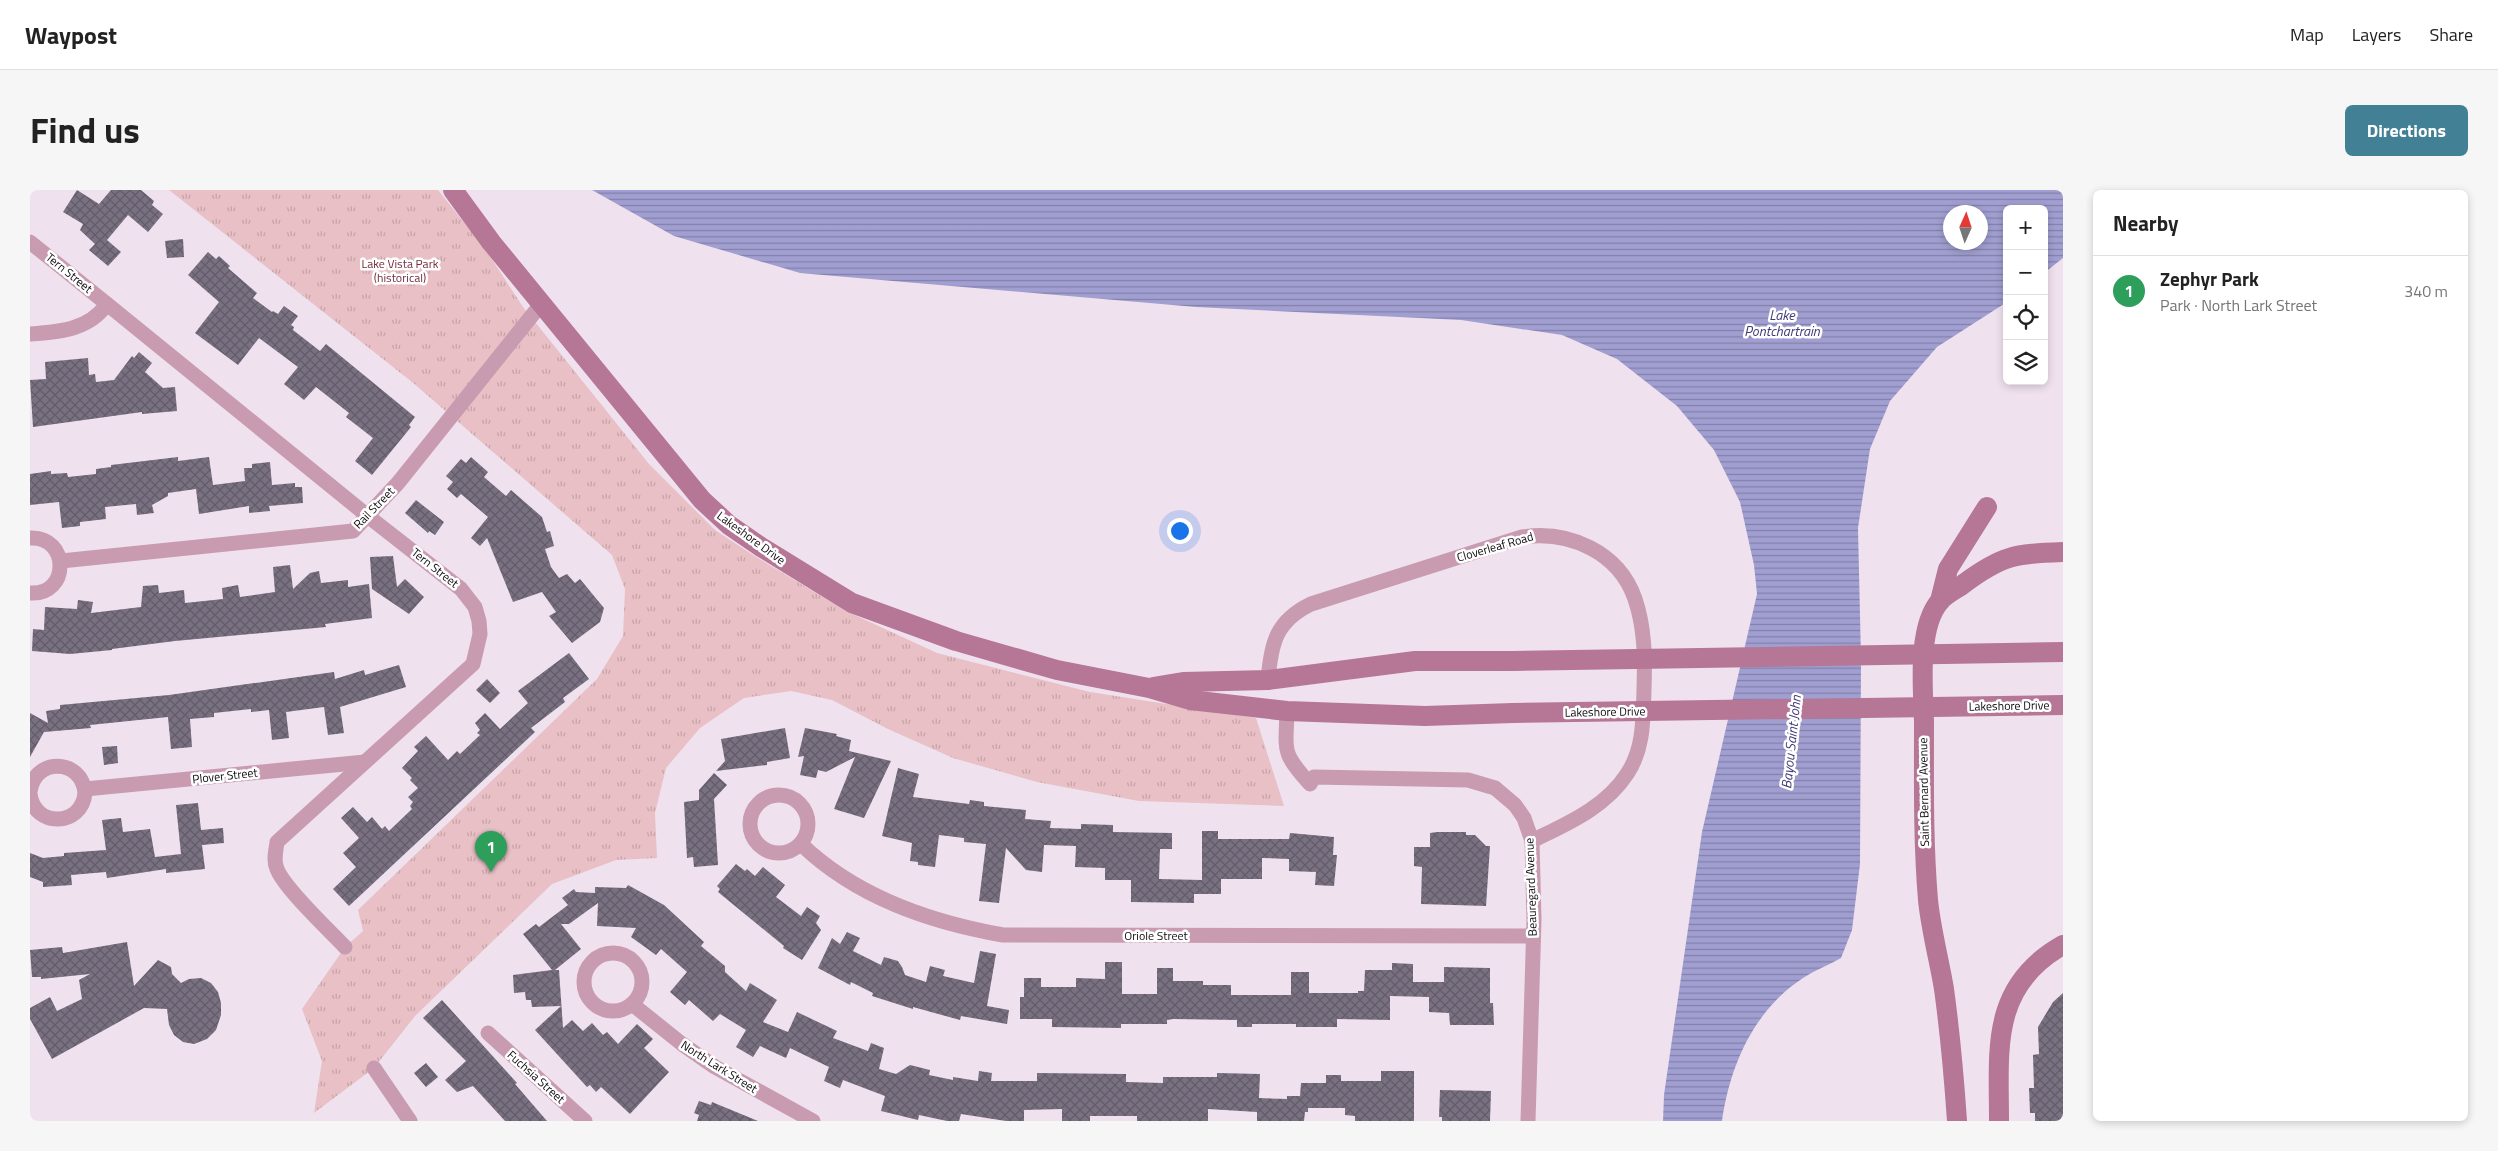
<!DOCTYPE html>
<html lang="en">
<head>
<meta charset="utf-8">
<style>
	:root { --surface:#fff; --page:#f6f6f6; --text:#222; --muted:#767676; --line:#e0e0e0; --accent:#428095 }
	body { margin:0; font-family:"Titillium Web",sans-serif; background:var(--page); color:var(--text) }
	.controls { position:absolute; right:15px; top:15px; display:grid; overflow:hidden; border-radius:8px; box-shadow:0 2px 8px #0003 }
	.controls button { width:45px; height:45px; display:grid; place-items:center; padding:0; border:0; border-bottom:1px solid var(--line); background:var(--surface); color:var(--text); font:25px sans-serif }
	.compass { position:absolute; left:1913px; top:15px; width:45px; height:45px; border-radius:50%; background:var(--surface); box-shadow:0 2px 8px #0003; rotate:3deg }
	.you { position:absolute; left:1149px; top:340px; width:18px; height:18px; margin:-12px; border:4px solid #fff; border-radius:50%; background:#1a73e8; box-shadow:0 0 0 8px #1a73e833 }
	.badge { display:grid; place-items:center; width:32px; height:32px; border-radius:50%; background:var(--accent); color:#fff; font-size:16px; font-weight:700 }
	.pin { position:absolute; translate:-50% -41px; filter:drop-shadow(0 1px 2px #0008) }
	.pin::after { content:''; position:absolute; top:26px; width:18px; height:15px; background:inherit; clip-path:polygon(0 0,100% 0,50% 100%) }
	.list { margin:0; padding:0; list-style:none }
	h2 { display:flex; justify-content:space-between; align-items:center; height:65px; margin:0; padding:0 20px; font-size:21px }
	h2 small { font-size:16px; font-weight:400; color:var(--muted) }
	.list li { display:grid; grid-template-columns:32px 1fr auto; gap:15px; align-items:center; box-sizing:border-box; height:70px; padding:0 20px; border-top:1px solid var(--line) }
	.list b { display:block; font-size:19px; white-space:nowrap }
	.list p { margin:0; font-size:16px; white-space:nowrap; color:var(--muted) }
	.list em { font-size:16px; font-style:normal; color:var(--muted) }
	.icon { flex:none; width:28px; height:28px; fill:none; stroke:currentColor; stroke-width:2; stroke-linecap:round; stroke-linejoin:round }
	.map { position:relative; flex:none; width:2033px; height:931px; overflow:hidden; border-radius:8px }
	header { display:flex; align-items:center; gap:30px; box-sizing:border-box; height:70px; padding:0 25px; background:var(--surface); border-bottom:1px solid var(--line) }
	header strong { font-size:24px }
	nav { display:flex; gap:28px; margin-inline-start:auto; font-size:18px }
	.intro { display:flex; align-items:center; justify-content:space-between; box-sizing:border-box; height:120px; padding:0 30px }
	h1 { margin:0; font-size:35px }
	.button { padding:12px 22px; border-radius:8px; background:var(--accent); color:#fff; font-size:18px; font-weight:700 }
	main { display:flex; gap:30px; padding:0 30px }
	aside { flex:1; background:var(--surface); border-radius:8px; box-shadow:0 2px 8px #0003 }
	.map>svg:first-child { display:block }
	.park { fill:url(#park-tufts) }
	.water { fill:url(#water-rules); fill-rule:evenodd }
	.building { fill:url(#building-cross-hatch) }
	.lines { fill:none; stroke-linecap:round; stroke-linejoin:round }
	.street { stroke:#c89bb0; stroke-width:15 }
	.secondary { stroke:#b67696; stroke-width:20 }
	.secondary-bridge { stroke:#b67696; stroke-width:20 }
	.labels { text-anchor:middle; stroke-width:5; stroke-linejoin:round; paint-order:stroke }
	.park-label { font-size:12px; fill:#732c3b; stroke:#fff }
	.street-label { font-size:12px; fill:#0f0a0f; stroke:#fff }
	.water-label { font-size:14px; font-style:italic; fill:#403a77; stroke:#fff }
</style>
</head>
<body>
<header>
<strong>Waypost</strong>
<nav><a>Map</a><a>Layers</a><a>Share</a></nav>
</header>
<div class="intro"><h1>Find us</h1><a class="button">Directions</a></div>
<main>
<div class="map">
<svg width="2033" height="931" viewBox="0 0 2033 931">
	<defs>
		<pattern id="park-tufts" width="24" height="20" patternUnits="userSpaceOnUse" patternTransform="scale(1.25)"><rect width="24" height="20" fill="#e8c0c5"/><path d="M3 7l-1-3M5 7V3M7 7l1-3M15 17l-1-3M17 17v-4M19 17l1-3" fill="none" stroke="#c6a4a8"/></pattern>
		<pattern id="water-rules" width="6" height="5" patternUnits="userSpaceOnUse" patternTransform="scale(1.25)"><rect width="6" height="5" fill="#a19fd1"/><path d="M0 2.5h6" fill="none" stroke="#8280a8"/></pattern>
		<pattern id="building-cross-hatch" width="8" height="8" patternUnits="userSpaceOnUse" patternTransform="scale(1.25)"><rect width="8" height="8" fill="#797181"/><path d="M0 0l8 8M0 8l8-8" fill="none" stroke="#625b68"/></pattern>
	</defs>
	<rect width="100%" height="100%" fill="#f0e1ef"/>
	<polygon class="park" points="139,0 408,0 454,57 493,117 619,274 685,340 723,365 816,421 907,463 1060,502 1226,528 1254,616 1109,611 1007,592 923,568 858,539 802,510 761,501 714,508 670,538 636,578 625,623 627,668 586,670 522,694 385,826 344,878 284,923 292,871 272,819 315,757 333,741 328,720 567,489 593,446 595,399 582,365 382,192"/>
	<path class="water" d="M562,0H2033V68L2014,83V19H1977V112L1907,157L1860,211L1840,259L1828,338L1831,469L1830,674L1822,740L1811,768C1799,775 1785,780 1773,788C1724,820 1700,875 1692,931H1633L1634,905L1672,642L1727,404L1724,375L1710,312L1684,260L1647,216L1587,169L1532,145L1431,130L1166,117L770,83L644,46ZM1920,22H1950V52H1920Z"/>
	<g class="building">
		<polygon points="47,0 69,14 81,0 111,0 124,11 122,15 133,24 118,42 98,25 77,50 91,62 78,76 59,60 65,54 50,40 53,34 33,22"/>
		<polygon points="153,49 154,67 137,68 135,51"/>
		<polygon points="178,62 186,69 189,66 200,76 198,78 227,103 223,108 242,122 243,121 248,124 254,116 268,126 261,135 264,137 263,140 290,161 296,154 385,227 379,235 381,237 342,285 325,271 343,248 316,227 319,223 286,197 274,210 254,194 268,177 229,148 208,175 165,143 189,112 158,85"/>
		<polygon points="109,162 122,173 115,182 133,198 145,197 147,221 112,224 112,222 3,237 0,190 16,189 15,172 58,168 59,185 65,184 66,192 84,190 102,166 104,168"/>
		<polygon points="148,267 148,271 179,267 183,295 215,291 214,278 222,278 222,274 240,272 242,295 265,293 265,297 272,297 273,313 239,316 240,321 219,323 219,316 169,324 166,299 138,303 138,306 122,315 124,323 107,325 106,314 75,317 76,329 50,332 50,336 32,338 29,312 0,315 0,284 21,281 21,284 37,283 38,287 66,284 66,279 81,277 81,275"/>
		<polygon points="441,267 458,282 454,287 476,306 481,300 512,327 517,342 520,341 524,356 515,359 521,377 529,388 537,384 545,393 550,389 574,418 570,432 542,453 519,426 526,422 512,402 483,412 457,348 450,356 441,348 458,327 431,304 427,308 417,299 423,292 416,286 431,269 436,273"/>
		<polygon points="386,310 414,332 405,345 399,341 398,343 375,323"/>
		<polygon points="363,366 367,397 375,389 394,407 379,424 342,399 340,367"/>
		<polygon points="260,375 263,399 280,383 289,381 291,393 318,390 318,397 339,394 342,428 295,434 296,437 145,451 82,459 82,460 40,464 2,461 3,439 14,440 15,417 47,419 48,410 63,412 61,423 111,417 113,396 128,395 129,403 154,400 155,413 193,409 192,398 208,395 210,407 245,402 243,377"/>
		<polygon points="539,463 559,489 533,508 535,512 501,538 505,542 319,716 303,699 326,677 313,663 329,648 311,628 323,617 337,632 342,627 352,639 355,636 359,641 382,619 380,616 383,612 378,607 388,598 380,590 382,588 372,578 388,561 384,557 396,546 418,570 427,561 430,564 450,545 447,543 450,540 445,533 455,523 470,539 498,513 488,501"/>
		<polygon points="369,475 376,497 310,517 314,543 298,545 294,517 256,522 259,548 242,550 239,520 221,522 221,519 184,523 184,527 160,529 162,557 141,559 138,527 60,535 61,538 14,542 0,567 0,523 18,533 16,521 30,519 30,515 139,505 304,482 305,489 334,480 335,485"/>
		<polygon points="457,489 470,503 460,513 446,500"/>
		<polygon points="755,538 760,568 737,572 737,575 686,581 695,571 691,549"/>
		<polygon points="775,538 807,544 806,546 821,550 819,561 861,571 834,628 804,619 825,567 796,582 788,580 786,588 770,585 774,566 768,567"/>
		<polygon points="87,556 88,573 74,575 72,557"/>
		<polygon points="868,578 889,584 883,607 939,614 940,610 954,612 954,616 996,620 995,629 1021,631 1020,638 1051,639 1051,634 1083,635 1083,642 1142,643 1142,659 1130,659 1129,689 1172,690 1172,641 1188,641 1188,649 1259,649 1260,643 1304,647 1303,665 1307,665 1304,696 1285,695 1286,682 1259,681 1259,669 1232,668 1232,689 1191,689 1191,704 1164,704 1164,713 1101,712 1101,690 1075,690 1075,678 1045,677 1046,656 1014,655 1012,682 996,680 976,658 969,713 949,711 956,654 934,652 934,648 909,645 905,677 888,675 888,672 880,671 882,653 852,646"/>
		<polygon points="684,583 697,595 684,609 688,675 664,677 663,667 657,668 654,612 669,610 669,600"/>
		<polygon points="168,613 171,640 193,638 194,653 172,655 175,679 136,683 136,679 77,688 76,682 41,685 42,695 13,697 13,692 0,687 0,663 13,668 34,666 34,663 76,660 72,630 91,628 93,642 120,639 125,667 151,664 146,615"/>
		<polygon points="1407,642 1436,642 1436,645 1445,645 1456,656 1460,656 1456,716 1391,714 1392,677 1384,676 1384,657 1400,657 1400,643"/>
		<polygon points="706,674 715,681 717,679 725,686 733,677 755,695 746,707 771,726 777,717 790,726 786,733 791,740 772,770 753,758 754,756 688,702 690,699 687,696"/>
		<polygon points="598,695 634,715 674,752 671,756 695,776 695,782 716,801 720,793 747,810 733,832 758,842 767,822 807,841 803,848 838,861 841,853 854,858 849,879 866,884 880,875 900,880 899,885 923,890 923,887 948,891 949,881 962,883 961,891 1007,891 1007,883 1096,884 1096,892 1133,893 1133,887 1187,887 1187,883 1230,884 1229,908 1257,909 1257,906 1270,906 1271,893 1296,893 1296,885 1311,885 1311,891 1351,891 1351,881 1384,881 1384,931 1325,931 1325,926 1315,925 1315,918 1278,918 1278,922 1275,922 1274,931 1227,931 1227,922 1178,919 1178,931 1107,931 1107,926 1060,926 1060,931 1032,931 1032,919 994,920 994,931 976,931 931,924 929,931 917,931 889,925 888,930 851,921 855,906 813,890 810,898 794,891 799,877 760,858 756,868 730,856 723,867 706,857 716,840 690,824 683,831 659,810 655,815 640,802 657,782 631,759 626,765 601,747 606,738 567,736 568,713 539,734 531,734 551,759 525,780 529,780 533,838 542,830 553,841 562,833 573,845 577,842 588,854 607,834 623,849 614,858 639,882 600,924 571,897 566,902 560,895 557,897 505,840 531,816 502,817 501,810 496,810 495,802 484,803 483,785 522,780 493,744 506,734 509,737 538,715 532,708 544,699 546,702 565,703 565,697 596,698"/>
		<polygon points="817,742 830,748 823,761 851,775 854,767 868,771 872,777 875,785 896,792 900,776 915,780 913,786 944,793 950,761 966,764 957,816 979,820 977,834 931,826 930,830 883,817 883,819 842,806 843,803 821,792 820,795 788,778 802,748 810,754"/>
		<polygon points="97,752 104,796 128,770 141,777 142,784 151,793 159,789 171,788 181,793 188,802 191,813 191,825 186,840 177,849 164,854 153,852 144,845 139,835 137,819 114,818 22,869 0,829 0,818 20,807 27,821 52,809 49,790 60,784 11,789 11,787 2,787 0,760 32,757 33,763"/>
		<polygon points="1075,772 1092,772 1092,804 1127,804 1127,778 1143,778 1143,791 1173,791 1173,795 1201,795 1201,805 1261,805 1261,782 1279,782 1279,803 1328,803 1328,801 1334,801 1335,780 1362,780 1362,773 1383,774 1383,792 1414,792 1414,777 1460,778 1460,813 1463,813 1464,835 1420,835 1419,823 1399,822 1399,807 1360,806 1360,830 1307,829 1307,837 1266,837 1266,834 1222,834 1222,837 1207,837 1207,830 1143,829 1137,830 1137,834 1091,834 1091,838 1022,837 1022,829 990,829 990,807 994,807 994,788 1011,788 1011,797 1046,797 1046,788 1075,789"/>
		<polygon points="2033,803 2033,931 2005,931 2005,923 2000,923 1999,898 2004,898 2003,865 2009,864 2008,837 2023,812"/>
		<polygon points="412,810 487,893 485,894 517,931 475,931 443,896 427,902 415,890 436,871 393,828"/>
		<polygon points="396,873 408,887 396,897 384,883"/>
		<polygon points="1410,900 1461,901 1460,931 1412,931 1412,927 1409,927"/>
		<polygon points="669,911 681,915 682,912 728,931 667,931 669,925 664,923"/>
	</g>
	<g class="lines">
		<g class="street">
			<path d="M0,52L77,114C59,140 29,142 0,144"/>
			<path d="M77,114L339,327L431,399L445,417L449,431L450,444L443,474L247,652C246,661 243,670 247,679C254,698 299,740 315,757"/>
			<path d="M0,348C40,346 40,406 0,403"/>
			<polyline points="31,371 323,341 368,293 512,113"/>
			<path d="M1238,490C1241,453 1246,431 1281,414L1492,347C1539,340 1589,362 1605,409C1615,438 1615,469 1614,500C1613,529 1614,559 1597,584C1575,618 1536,634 1502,651"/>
			<path d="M1257,521C1256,562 1251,562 1280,594L1284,587L1438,590L1465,598L1485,615L1494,628L1502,651L1504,730L1498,931"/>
			<polyline points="55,599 335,572"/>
			<path d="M0,602C4,567 52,568 55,603C52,637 4,638 0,604"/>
			<circle cx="749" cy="634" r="29"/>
			<path d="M771,654C826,707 899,732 973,745L1503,746"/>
			<circle cx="583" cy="792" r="29"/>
			<polyline points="602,814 652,854 685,877 783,931"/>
			<polyline points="458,843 555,931"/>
			<polyline points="344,878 380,931"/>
		</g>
		<g class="secondary">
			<polyline points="423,0 461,52 672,310 699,335 731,357 822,413 926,451 1027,480 1119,498 1160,510 1257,521 1395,526 1483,523"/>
			<polyline points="1910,411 1918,379 1957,317"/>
			<polyline points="1123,497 1153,492 1238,490 1385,471 1483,471"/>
			<path d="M1927,931C1924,887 1920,843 1914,799C1909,769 1901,740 1898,710C1893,650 1894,592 1894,532C1893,499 1887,437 1910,411C1916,404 1925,400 1932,395C1972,365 1984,364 2033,362"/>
			<path d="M1969,931C1969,859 1960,796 2033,755"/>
		</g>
		<g class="secondary-bridge">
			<polyline points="1483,471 2033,462"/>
			<polyline points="1483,523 2033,515"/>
		</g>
	</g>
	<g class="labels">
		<g class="park-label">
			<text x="370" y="78">Lake Vista Park<tspan x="370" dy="14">(historical)</tspan></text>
		</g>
		<g class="street-label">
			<text transform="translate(39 83) rotate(39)" y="4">Tern Street</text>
			<text transform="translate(344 318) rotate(-46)" y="4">Rail Street</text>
			<text transform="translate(721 348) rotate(36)" y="4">Lakeshore Drive</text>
			<text transform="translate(1465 357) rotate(-16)" y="4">Cloverleaf Road</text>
			<text transform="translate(405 378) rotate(38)" y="4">Tern Street</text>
			<text transform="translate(1979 516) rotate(-1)" y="4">Lakeshore Drive</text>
			<text transform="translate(1575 522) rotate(-1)" y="4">Lakeshore Drive</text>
			<text transform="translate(195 586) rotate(-6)" y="4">Plover Street</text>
			<text transform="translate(1894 602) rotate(-91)" y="4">Saint Bernard Avenue</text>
			<text transform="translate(1501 697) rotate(-92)" y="4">Beauregard Avenue</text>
			<text x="1126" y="750">Oriole Street</text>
			<text transform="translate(689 877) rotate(32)" y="4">North Lark Street</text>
			<text transform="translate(506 887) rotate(42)" y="4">Fuchsia Street</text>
		</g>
		<g class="water-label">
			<text x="1752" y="130">Lake<tspan x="1752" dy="16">Pontchartrain</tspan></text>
			<text transform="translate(1761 552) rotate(-84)" y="5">Bayou Saint John</text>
		</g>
	</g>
</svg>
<div class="controls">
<button>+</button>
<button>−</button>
<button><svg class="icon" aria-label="locate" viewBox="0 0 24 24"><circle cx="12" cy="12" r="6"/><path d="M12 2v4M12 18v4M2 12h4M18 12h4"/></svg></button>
<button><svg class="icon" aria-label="layers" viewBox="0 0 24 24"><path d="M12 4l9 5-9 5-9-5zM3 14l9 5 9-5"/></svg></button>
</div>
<svg class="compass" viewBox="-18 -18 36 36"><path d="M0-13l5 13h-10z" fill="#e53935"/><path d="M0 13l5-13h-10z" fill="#767676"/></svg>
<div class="you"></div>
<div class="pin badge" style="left:461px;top:682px;background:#2e9e5b">1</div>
</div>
<aside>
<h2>Nearby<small></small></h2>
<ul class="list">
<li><span class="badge" style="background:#2e9e5b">1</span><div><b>Zephyr Park</b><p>Park · North Lark Street</p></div><em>340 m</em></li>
</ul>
</aside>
</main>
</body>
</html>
